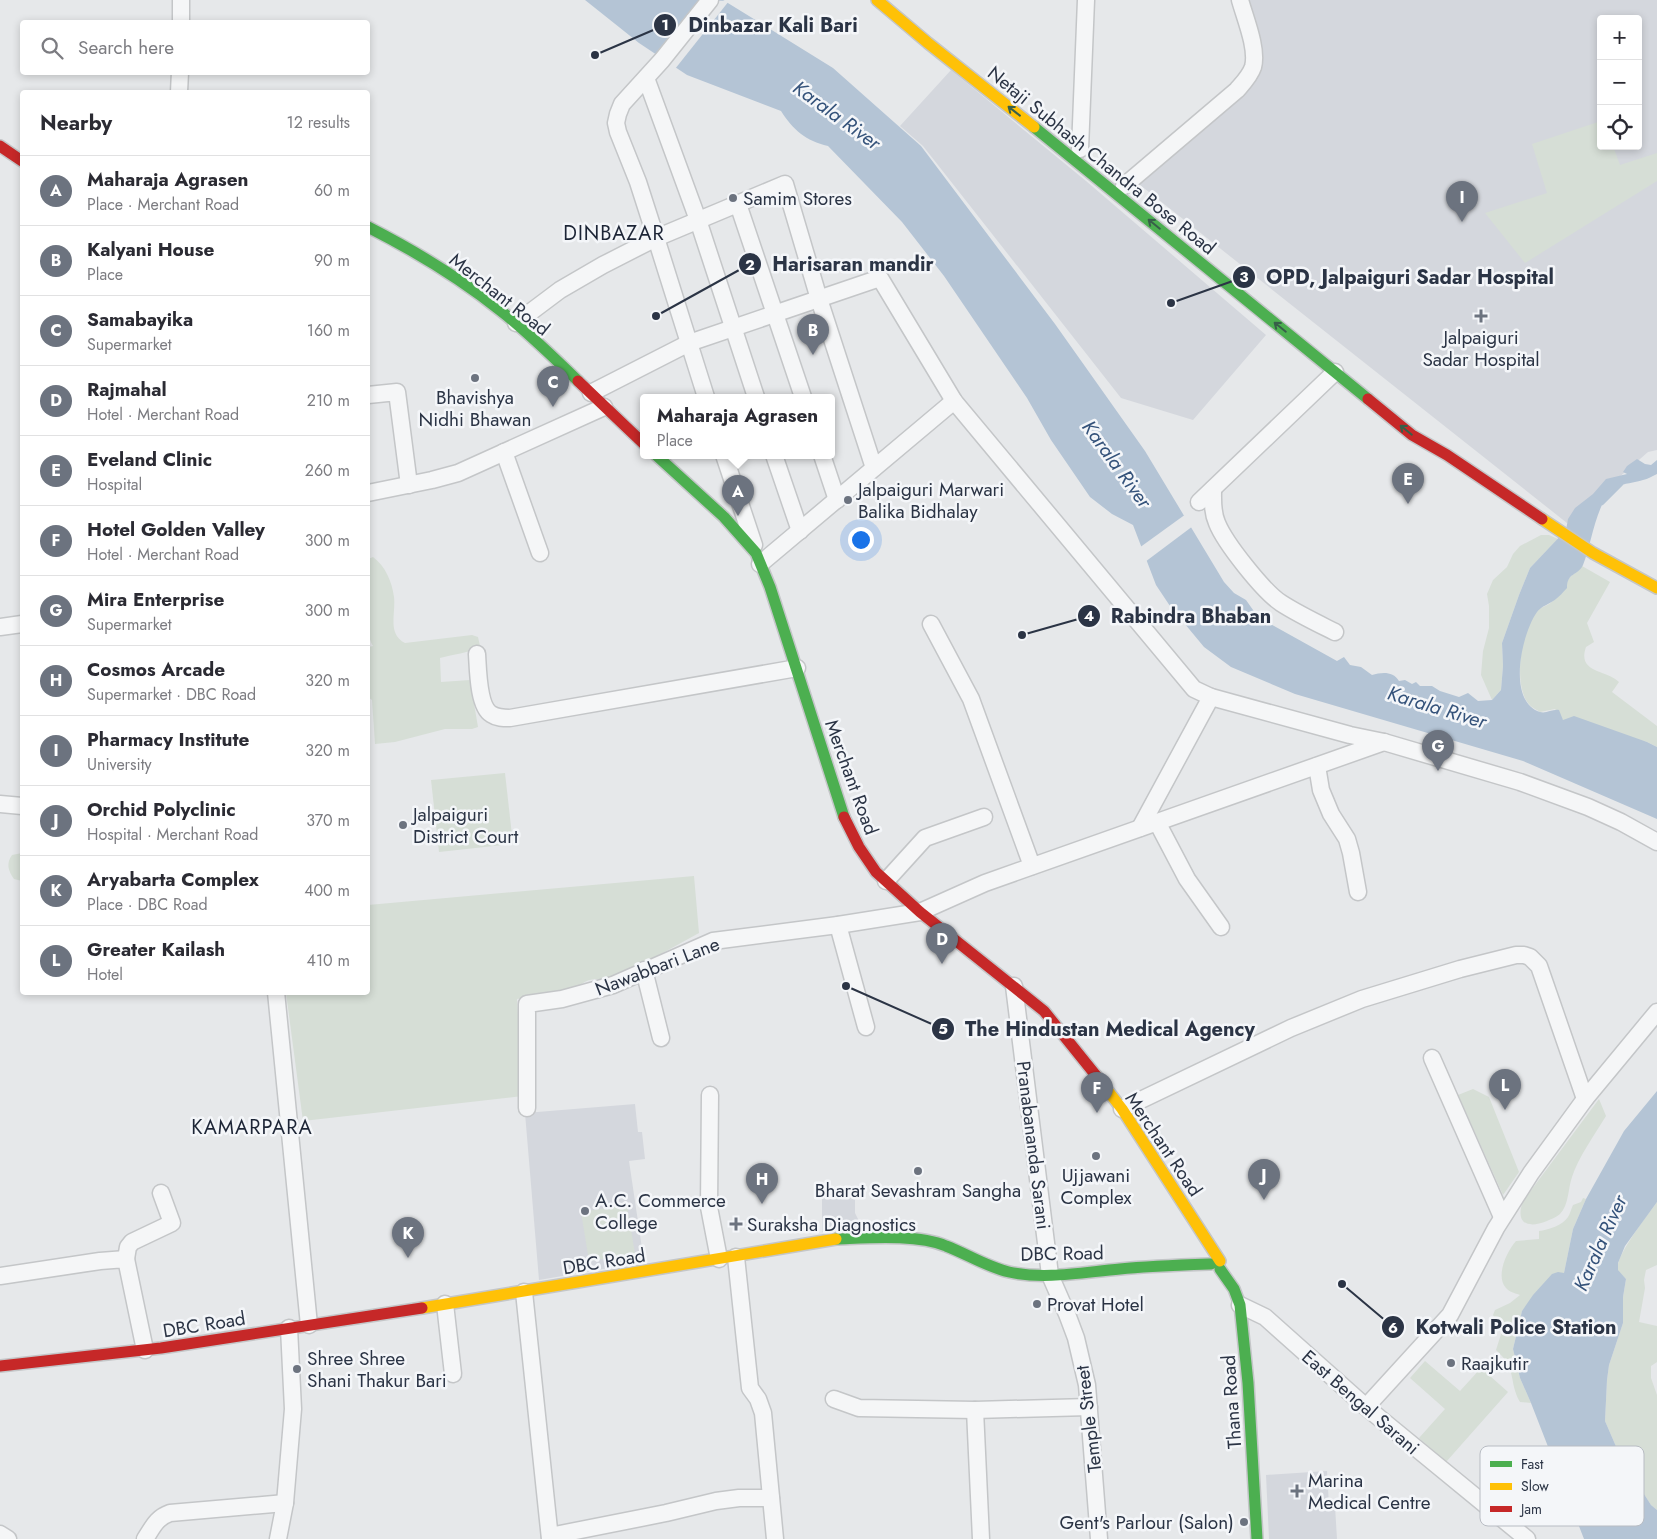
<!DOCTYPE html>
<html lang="en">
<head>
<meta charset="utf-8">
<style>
	:root { --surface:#fff; --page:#f2f2f3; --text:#2b2b33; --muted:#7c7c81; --line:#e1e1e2; --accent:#6c737f }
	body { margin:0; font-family:Jost,sans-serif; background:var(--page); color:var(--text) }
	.controls { position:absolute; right:15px; top:15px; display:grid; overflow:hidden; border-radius:5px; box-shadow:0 2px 8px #0003 }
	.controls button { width:45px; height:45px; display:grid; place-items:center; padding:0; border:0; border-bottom:1px solid var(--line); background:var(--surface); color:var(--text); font:25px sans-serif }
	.you { position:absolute; left:860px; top:539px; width:18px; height:18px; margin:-12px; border:4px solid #fff; border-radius:50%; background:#1a73e8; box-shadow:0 0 0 8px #1a73e833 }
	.badge { display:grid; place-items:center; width:32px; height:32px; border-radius:50%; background:var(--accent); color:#fff; font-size:16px; font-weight:700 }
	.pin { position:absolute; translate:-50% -41px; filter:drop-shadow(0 1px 2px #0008) }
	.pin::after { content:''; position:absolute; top:26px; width:18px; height:15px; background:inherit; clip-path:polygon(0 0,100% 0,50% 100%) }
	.popup { position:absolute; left:640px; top:394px; width:195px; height:65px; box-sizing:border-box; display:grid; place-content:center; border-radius:5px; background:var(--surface); filter:drop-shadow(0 1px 4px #0005); font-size:16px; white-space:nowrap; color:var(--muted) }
	.popup b { font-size:19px; color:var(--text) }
	.popup::after { content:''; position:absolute; left:50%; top:100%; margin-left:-10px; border:10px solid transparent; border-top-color:var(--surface) }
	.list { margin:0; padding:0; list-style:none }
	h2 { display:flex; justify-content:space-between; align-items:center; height:65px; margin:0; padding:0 20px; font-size:21px }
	h2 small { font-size:16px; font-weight:400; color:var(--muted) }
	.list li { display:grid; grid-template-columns:32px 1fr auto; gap:15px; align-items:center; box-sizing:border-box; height:70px; padding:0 20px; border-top:1px solid var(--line) }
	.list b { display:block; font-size:19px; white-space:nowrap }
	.list p { margin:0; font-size:16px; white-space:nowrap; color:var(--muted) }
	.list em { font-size:16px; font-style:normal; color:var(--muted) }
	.icon { flex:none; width:28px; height:28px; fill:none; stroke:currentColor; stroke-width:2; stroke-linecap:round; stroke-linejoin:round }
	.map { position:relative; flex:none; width:1657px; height:1539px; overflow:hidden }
	.search { position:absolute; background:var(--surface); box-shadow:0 2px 8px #0003; left:20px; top:20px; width:350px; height:55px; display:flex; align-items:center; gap:12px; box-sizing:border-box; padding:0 18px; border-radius:5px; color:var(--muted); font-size:19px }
	.panel { position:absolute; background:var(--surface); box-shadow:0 2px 8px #0003; left:20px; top:90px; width:350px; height:905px; border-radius:5px }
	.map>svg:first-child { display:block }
	.built { fill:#d4d7dd; fill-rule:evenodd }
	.green { fill:#d6ded6 }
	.water { fill:#b4c4d5 }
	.pier { fill:#e6e8ea }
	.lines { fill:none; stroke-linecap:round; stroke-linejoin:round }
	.stream { stroke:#b4c4d5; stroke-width:4.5 }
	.street-casing { stroke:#c4c6c8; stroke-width:19 }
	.fast-casing { stroke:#c4c6c8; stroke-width:14 }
	.slow-casing { stroke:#c4c6c8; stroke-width:14 }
	.jam-casing { stroke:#c4c6c8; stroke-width:14 }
	.street { stroke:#f5f6f7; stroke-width:16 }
	.fast { stroke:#4caf50; stroke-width:11 }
	.slow { stroke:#ffc107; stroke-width:11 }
	.jam { stroke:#c62828; stroke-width:11 }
	.oneway { stroke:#375f49 }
	.poi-dot { fill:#6c737f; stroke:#f4f6f9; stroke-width:2 }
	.labels { text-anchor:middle; stroke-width:5; stroke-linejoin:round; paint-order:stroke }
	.street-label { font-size:19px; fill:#2b3445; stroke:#f4f6f9 }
	.poi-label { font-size:19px; fill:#2b3445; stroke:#f4f6f9; text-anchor:start }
	.water-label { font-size:20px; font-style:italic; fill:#34527a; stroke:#f4f6f9 }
	.neighbourhood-label { font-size:20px; letter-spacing:1px; fill:#1d2536; stroke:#f4f6f9 }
	.key { fill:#f4f6f9; stroke:#b8bcc3; stroke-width:1 }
	.key-label { font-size:14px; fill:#2b3445 }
	.leader { fill:none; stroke:#2b3445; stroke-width:2 }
	.callout-dot { fill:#2b3445; stroke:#f4f6f9; stroke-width:2 }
	.mark-label { font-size:15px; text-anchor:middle; font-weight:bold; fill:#fff }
	.callout-label { font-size:20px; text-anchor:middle; font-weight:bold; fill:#2b3445; stroke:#f4f6f9; stroke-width:5; stroke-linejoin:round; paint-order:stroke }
</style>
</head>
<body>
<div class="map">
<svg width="1657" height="1539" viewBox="0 0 1657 1539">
	<rect width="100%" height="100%" fill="#e6e8ea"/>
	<g class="built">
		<path d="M1244,0H1657V450L1648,452L1567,523L1135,181L1255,70ZM1601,19H1638V146H1601Z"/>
		<polygon points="951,70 1086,181 1266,335 1193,420 1121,398 923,146 900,126"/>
		<polygon points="635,1104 638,1132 642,1132 645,1159 629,1161 644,1262 539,1280 525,1113"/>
		<polygon points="843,1191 855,1191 855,1213 860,1223 860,1231 822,1232 822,1196 843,1196"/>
		<polygon points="1327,1471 1329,1506 1335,1506 1337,1539 1269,1539 1266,1475"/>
	</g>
	<g class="green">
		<polygon points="1601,121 1601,146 1613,146 1620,165 1657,153 1657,181 1525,263 1485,213 1547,193 1532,144"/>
		<polygon points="1541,535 1549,535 1558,539 1530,568 1519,595 1502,643 1503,666 1501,690 1492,700 1481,675 1483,651 1489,628 1489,606 1487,594 1493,580 1507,567 1513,554 1520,546"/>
		<path d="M373,557C386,567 392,582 394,597C396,613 387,634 405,643L472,635L478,637L480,646C467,654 454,654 440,658L441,682L470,680L478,727L472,729H445L395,742L375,744L372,700L368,697V647L373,646C363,631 368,579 368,559Z"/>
		<path d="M1582,566L1610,582L1587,623L1594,642L1586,647C1577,673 1605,669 1619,682L1612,692L1657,726V747L1647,742L1563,720L1555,709L1540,712C1535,709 1529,706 1526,700C1514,680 1521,625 1539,609C1542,607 1546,606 1549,604C1556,599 1561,594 1566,588C1567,574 1575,576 1582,566Z"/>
		<polygon points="505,773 513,844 439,852 431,780"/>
		<path d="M22,853V881L14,879C8,871 6,863 12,855Z"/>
		<path d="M694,876L699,933L610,982C596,976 585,979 575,990L517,999L523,1096L303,1121L286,993L368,992V905Z"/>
		<polygon points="1473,1089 1489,1097 1519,1172 1503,1195 1458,1095"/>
		<path d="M1599,1099L1606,1116C1595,1134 1578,1158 1572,1177C1568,1188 1569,1205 1560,1214C1557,1217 1551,1219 1547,1221C1527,1229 1515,1223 1523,1201Z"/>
		<path d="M1583,1198L1586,1199L1573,1229L1564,1273L1522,1311L1513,1349L1520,1378L1531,1403L1520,1402C1508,1381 1518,1370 1496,1350L1502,1331L1493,1315L1495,1310L1510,1303L1520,1295C1515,1293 1509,1292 1506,1288C1495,1276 1507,1251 1516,1241L1539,1239V1231C1548,1230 1563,1225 1568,1217C1570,1214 1571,1209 1573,1205L1581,1202Z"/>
		<path d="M1657,1202V1265L1646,1270L1644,1280L1645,1288L1639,1322L1657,1326V1362L1651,1366V1378L1657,1395V1510L1651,1505L1621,1458L1605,1421L1607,1380L1609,1365L1623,1323V1297L1626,1279C1624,1276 1619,1273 1618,1270C1613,1259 1649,1213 1657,1202Z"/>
		<polygon points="627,1205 635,1254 589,1261 581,1212"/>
		<polygon points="1425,1361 1460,1391 1481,1368 1508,1392 1446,1462 1419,1438 1445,1409 1410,1378"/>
	</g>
	<g class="water">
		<path d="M585,0H723L833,68L921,146L1055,324L1145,451L1224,582L1234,593L1246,600L1258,617L1337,661L1344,657L1350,665L1361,667L1372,675C1382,672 1393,671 1399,681L1405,680L1412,684L1416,682L1420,686H1432L1440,691L1459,697L1468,693L1478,701L1492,700L1501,690L1503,666L1502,643L1519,595L1530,568L1566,530L1568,519L1575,508L1593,494L1606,479L1627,474L1623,472L1627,466L1637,459L1645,464L1651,465L1657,460V474C1652,476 1648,479 1643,480C1634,483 1624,483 1617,487C1596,498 1592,544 1583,565C1578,576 1567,572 1567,588C1563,592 1560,596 1556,599C1550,604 1541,606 1537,612C1522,633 1506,701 1540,712C1546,714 1552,709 1559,710L1563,720L1574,716L1647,742L1657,747V819L1523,761L1295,694L1231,667L1204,647L1170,606L1156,585L1133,525L1112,514L1090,497L1051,440L1027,398L944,276L902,222L828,146C806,141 793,130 781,111L687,75L639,43Z"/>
		<polygon points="1657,1091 1657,1202 1625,1246 1618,1263 1618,1270 1626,1279 1623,1297 1623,1323 1609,1365 1607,1380 1605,1421 1621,1458 1651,1505 1657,1510 1657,1539 1584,1539 1531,1403 1520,1378 1513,1349 1522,1311 1533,1295 1552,1274 1558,1272 1564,1273 1573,1229 1586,1199 1624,1131"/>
	</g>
	<g class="pier">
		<polygon points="700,0 729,1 675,69 668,65"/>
		<polygon points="1186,514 1193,526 1145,562 1139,548"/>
	</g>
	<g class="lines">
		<polyline class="stream" points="1602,503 1621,484"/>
		<g class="street-casing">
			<g id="street">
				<polyline points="181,0 181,22"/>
				<polyline points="646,78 698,220 756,397"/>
				<polyline points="179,92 180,72"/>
				<polyline points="1080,149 1086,0"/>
				<path d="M1124,186L1237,90C1243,83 1250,76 1253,67C1258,49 1245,18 1240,0"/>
				<polyline points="738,204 803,397"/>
				<polyline points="516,323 560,290 603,265 656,238 638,182 618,132 616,123 618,114 622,104 662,60 710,0"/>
				<polyline points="591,393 689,343 880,278 954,401 1194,689 1211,697 1350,735 1384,742 1520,782 1588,807 1621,822 1657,842"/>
				<polyline points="368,395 397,392 409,485"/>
				<polyline points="706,397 656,238 785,184 819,299 874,468"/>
				<polyline points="504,452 540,553"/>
				<polyline points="724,455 754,545"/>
				<polyline points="774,455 800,531"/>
				<polyline points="822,455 837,500"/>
				<path d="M1213,489C1213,501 1212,512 1217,523C1225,543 1263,591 1281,603C1298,614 1317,623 1335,632"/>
				<polyline points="368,493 432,480 458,473 604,407"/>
				<polyline points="1199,502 1335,372"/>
				<polyline points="760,564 954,401"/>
				<polyline points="931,624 971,699 1032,866"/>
				<polyline points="0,627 22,624"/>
				<path d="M477,654C478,668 478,706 491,714C497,718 503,718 510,718L797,668"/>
				<polyline points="1317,766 1321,790 1331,814 1347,839 1351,853 1358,892"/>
				<polyline points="0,804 22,806"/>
				<polyline points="1157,822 1187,879 1221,927"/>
				<polyline points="1140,828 1211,697"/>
				<polyline points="886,881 925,838 984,817"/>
				<polyline points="838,925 866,1027"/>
				<polyline points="644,970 661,1038"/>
				<polyline points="1014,986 1050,1275 1067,1314 1076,1338 1087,1385 1099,1539"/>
				<polyline points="276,992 309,1325"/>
				<polyline points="1432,1058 1502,1217"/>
				<polyline points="710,1095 709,1207 719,1259"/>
				<polyline points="527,1108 527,1004 562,999 613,985 713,941 838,925 920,912 985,883 1384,742"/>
				<polyline points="1122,1109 1291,1028 1362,999 1460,969 1516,955 1524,955 1530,957 1539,966 1585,1099"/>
				<polyline points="736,1257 750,1388 758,1399 763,1413 775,1539"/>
				<polyline points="126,1259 128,1247 132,1242 172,1223 161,1193"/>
				<polyline points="0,1276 100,1261 126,1259 145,1350"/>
				<polyline points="524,1292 550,1539"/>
				<polyline points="445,1304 453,1374"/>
				<polyline points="1240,1305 1265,1317 1366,1407 1527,1539"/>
				<polyline points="834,1399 859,1408 975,1410 1089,1407"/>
				<polyline points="1366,1407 1450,1315 1496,1228 1531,1173 1585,1099 1657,1012"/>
				<polyline points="975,1410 981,1539"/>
				<polyline points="0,1534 8,1539"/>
				<polyline points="550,1536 666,1513 716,1501 739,1498 771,1498"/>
				<path d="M145,1539C153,1527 156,1518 170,1513L285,1503"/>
				<polyline points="278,1539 285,1503 293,1409 289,1328"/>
			</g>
		</g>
		<g class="fast-casing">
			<g id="fast">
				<polyline points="1034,127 1368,399"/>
				<path d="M368,227C415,251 460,278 501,311C528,332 553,357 578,381"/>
				<polyline points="656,455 724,517 756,553 770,587 844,817"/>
				<path d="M836,1239C868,1238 917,1234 946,1246C967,1254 987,1267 1009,1272C1045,1280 1084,1272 1120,1269C1150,1266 1181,1265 1211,1264"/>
				<polyline points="1220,1269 1234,1289 1240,1305 1248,1383 1257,1539"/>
			</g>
		</g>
		<g class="slow-casing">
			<g id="slow">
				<polyline points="877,0 928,43 1034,127"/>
				<polyline points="1542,519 1593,553 1657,588"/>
				<polyline points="1098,1078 1122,1109 1220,1261"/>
				<polyline points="422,1308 836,1239"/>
			</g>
		</g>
		<g class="jam-casing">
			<g id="jam">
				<polyline points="0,146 22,161"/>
				<polyline points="578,381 644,444"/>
				<polyline points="1368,399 1412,435 1447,455 1542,519"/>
				<polyline points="844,817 859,847 876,872 920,912 1044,1011 1098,1078"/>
				<polyline points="0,1366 161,1348 422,1308"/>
			</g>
		</g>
		<use href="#street" class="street"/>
		<use href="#fast" class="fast"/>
		<use href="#slow" class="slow"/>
		<use href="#jam" class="jam"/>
	</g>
	<defs><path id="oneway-shaft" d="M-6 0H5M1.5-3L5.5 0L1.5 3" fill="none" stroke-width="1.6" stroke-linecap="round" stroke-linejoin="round" transform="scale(1.25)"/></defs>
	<g class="oneway">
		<use href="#oneway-shaft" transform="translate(1014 111) rotate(-142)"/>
		<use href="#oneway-shaft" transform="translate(1154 224) rotate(-141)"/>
		<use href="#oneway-shaft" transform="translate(1280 327) rotate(-141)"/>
		<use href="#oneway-shaft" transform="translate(1406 430) rotate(-141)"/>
	</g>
	<g class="poi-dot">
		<circle cx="733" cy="198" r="5"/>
		<path d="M1478.5 308.5h5v5h5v5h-5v5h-5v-5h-5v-5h5z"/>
		<circle cx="475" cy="378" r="5"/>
		<circle cx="848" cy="500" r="5"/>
		<circle cx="403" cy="825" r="5"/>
		<circle cx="1096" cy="1156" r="5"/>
		<circle cx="918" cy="1171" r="5"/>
		<circle cx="585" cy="1211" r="5"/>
		<path d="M733.5 1216.5h5v5h5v5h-5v5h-5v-5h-5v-5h5z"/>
		<circle cx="1037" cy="1304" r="5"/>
		<circle cx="1451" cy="1363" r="5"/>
		<circle cx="297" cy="1369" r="5"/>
		<path d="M1294.5 1483.5h5v5h5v5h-5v5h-5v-5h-5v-5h5z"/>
		<circle cx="1244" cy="1522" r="5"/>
	</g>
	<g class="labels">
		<g class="street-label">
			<text transform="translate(1102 160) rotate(39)" y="7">Netaji Subhash Chandra Bose Road</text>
			<text transform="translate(500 294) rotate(38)" y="7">Merchant Road</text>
			<text transform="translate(852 777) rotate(70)" y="7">Merchant Road</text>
			<text transform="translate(657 966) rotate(-21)" y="7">Nawabbari Lane</text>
			<text transform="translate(1164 1144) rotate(56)" y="7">Merchant Road</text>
			<text transform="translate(1034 1145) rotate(83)" y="7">Pranabananda Sarani</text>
			<text transform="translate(1062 1253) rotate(-1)" y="7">DBC Road</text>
			<text transform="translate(604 1261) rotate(-9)" y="7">DBC Road</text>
			<text transform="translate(204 1324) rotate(-9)" y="7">DBC Road</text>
			<text transform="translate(1231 1402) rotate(-94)" y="7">Thana Road</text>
			<text transform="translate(1361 1402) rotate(41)" y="7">East Bengal Sarani</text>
			<text transform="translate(1088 1419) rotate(-97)" y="7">Temple Street</text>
		</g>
		<g class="poi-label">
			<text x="743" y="205">Samim Stores</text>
			<text x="1481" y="344" text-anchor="middle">Jalpaiguri<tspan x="1481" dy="22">Sadar Hospital</tspan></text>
			<text x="475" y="404" text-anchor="middle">Bhavishya<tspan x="475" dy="22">Nidhi Bhawan</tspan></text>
			<text x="858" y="496">Jalpaiguri Marwari<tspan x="858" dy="22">Balika Bidhalay</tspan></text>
			<text x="413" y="821">Jalpaiguri<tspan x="413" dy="22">District Court</tspan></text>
			<text x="1096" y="1182" text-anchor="middle">Ujjawani<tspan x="1096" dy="22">Complex</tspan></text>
			<text x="918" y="1197" text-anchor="middle">Bharat Sevashram Sangha</text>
			<text x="595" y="1207">A.C. Commerce<tspan x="595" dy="22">College</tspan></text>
			<text x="747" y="1231">Suraksha Diagnostics</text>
			<text x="1047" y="1311">Provat Hotel</text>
			<text x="307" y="1365">Shree Shree<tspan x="307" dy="22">Shani Thakur Bari</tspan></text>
			<text x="1461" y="1370">Raajkutir</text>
			<text x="1308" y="1487">Marina<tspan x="1308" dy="22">Medical Centre</tspan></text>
			<text x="1234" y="1529" text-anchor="end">Gent's Parlour (Salon)</text>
		</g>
		<g class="water-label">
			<text transform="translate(837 115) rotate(36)" y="7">Karala River</text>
			<text transform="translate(1117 464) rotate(54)" y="7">Karala River</text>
			<text transform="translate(1437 707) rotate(17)" y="7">Karala River</text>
			<text transform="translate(1600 1243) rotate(-66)" y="7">Karala River</text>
		</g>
		<g class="neighbourhood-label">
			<text x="614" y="240">DINBAZAR</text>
			<text x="252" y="1134">KAMARPARA</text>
		</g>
	</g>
	<rect x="1480" y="1446" width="164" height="80" rx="8" class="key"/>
	<rect x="1490" y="1461" width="22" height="6" fill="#4caf50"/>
	<rect x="1490" y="1483" width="22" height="7" fill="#ffc107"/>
	<rect x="1490" y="1506" width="22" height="6" fill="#c62828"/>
	<g class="key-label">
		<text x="1521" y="1469">Fast</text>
		<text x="1521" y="1491">Slow</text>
		<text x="1521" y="1514">Jam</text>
	</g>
	<path class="leader" d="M595 55L665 25M656 316L750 264M1171 303L1244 277M1022 635L1089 616M846 986L943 1029M1342 1284L1393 1327"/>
	<g class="callout-dot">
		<circle cx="595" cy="55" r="5"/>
		<circle cx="656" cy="316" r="5"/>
		<circle cx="1171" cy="303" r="5"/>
		<circle cx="1022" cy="635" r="5"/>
		<circle cx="846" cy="986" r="5"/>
		<circle cx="1342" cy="1284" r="5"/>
		<circle cx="665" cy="25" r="12"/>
		<circle cx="750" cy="264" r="12"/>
		<circle cx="1244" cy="277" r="12"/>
		<circle cx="1089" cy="616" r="12"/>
		<circle cx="943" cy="1029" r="12"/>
		<circle cx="1393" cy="1327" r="12"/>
	</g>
	<g class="mark-label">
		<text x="665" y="30">1</text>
		<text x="750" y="270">2</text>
		<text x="1244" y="282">3</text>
		<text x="1089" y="621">4</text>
		<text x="943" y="1034">5</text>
		<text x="1393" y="1333">6</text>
	</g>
	<g class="callout-label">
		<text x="773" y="32">Dinbazar Kali Bari</text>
		<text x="853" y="271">Harisaran mandir</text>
		<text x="1410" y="284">OPD, Jalpaiguri Sadar Hospital</text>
		<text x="1191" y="623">Rabindra Bhaban</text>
		<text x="1110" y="1036">The Hindustan Medical Agency</text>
		<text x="1516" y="1334">Kotwali Police Station</text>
	</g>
</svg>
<div class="controls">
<button>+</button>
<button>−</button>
<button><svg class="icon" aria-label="locate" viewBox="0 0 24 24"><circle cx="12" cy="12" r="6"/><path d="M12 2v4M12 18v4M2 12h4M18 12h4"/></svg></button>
</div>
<div class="you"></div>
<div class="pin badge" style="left:738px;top:516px">A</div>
<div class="popup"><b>Maharaja Agrasen</b>Place</div>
<div class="pin badge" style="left:813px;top:355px">B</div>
<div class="pin badge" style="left:553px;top:407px">C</div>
<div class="pin badge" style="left:942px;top:964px">D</div>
<div class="pin badge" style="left:1408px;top:504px">E</div>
<div class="pin badge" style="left:1097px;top:1113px">F</div>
<div class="pin badge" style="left:1438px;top:771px">G</div>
<div class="pin badge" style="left:762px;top:1204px">H</div>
<div class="pin badge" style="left:1462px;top:222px">I</div>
<div class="pin badge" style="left:1264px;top:1200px">J</div>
<div class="pin badge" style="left:408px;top:1258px">K</div>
<div class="pin badge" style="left:1505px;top:1110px">L</div>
<div class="search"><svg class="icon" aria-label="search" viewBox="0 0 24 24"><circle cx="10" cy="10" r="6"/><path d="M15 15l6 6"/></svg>Search here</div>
<section class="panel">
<h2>Nearby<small>12 results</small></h2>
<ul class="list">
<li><span class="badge">A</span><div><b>Maharaja Agrasen</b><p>Place · Merchant Road</p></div><em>60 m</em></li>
<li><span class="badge">B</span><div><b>Kalyani House</b><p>Place</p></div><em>90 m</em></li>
<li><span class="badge">C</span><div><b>Samabayika</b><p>Supermarket</p></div><em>160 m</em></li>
<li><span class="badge">D</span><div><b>Rajmahal</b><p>Hotel · Merchant Road</p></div><em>210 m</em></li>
<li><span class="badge">E</span><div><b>Eveland Clinic</b><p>Hospital</p></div><em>260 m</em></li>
<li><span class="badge">F</span><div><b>Hotel Golden Valley</b><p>Hotel · Merchant Road</p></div><em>300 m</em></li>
<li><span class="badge">G</span><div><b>Mira Enterprise</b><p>Supermarket</p></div><em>300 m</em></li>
<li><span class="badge">H</span><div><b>Cosmos Arcade</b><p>Supermarket · DBC Road</p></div><em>320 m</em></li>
<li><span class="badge">I</span><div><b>Pharmacy Institute</b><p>University</p></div><em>320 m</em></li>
<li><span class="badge">J</span><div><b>Orchid Polyclinic</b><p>Hospital · Merchant Road</p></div><em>370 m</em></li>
<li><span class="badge">K</span><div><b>Aryabarta Complex</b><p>Place · DBC Road</p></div><em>400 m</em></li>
<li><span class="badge">L</span><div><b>Greater Kailash</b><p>Hotel</p></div><em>410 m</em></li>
</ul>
</section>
</div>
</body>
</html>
